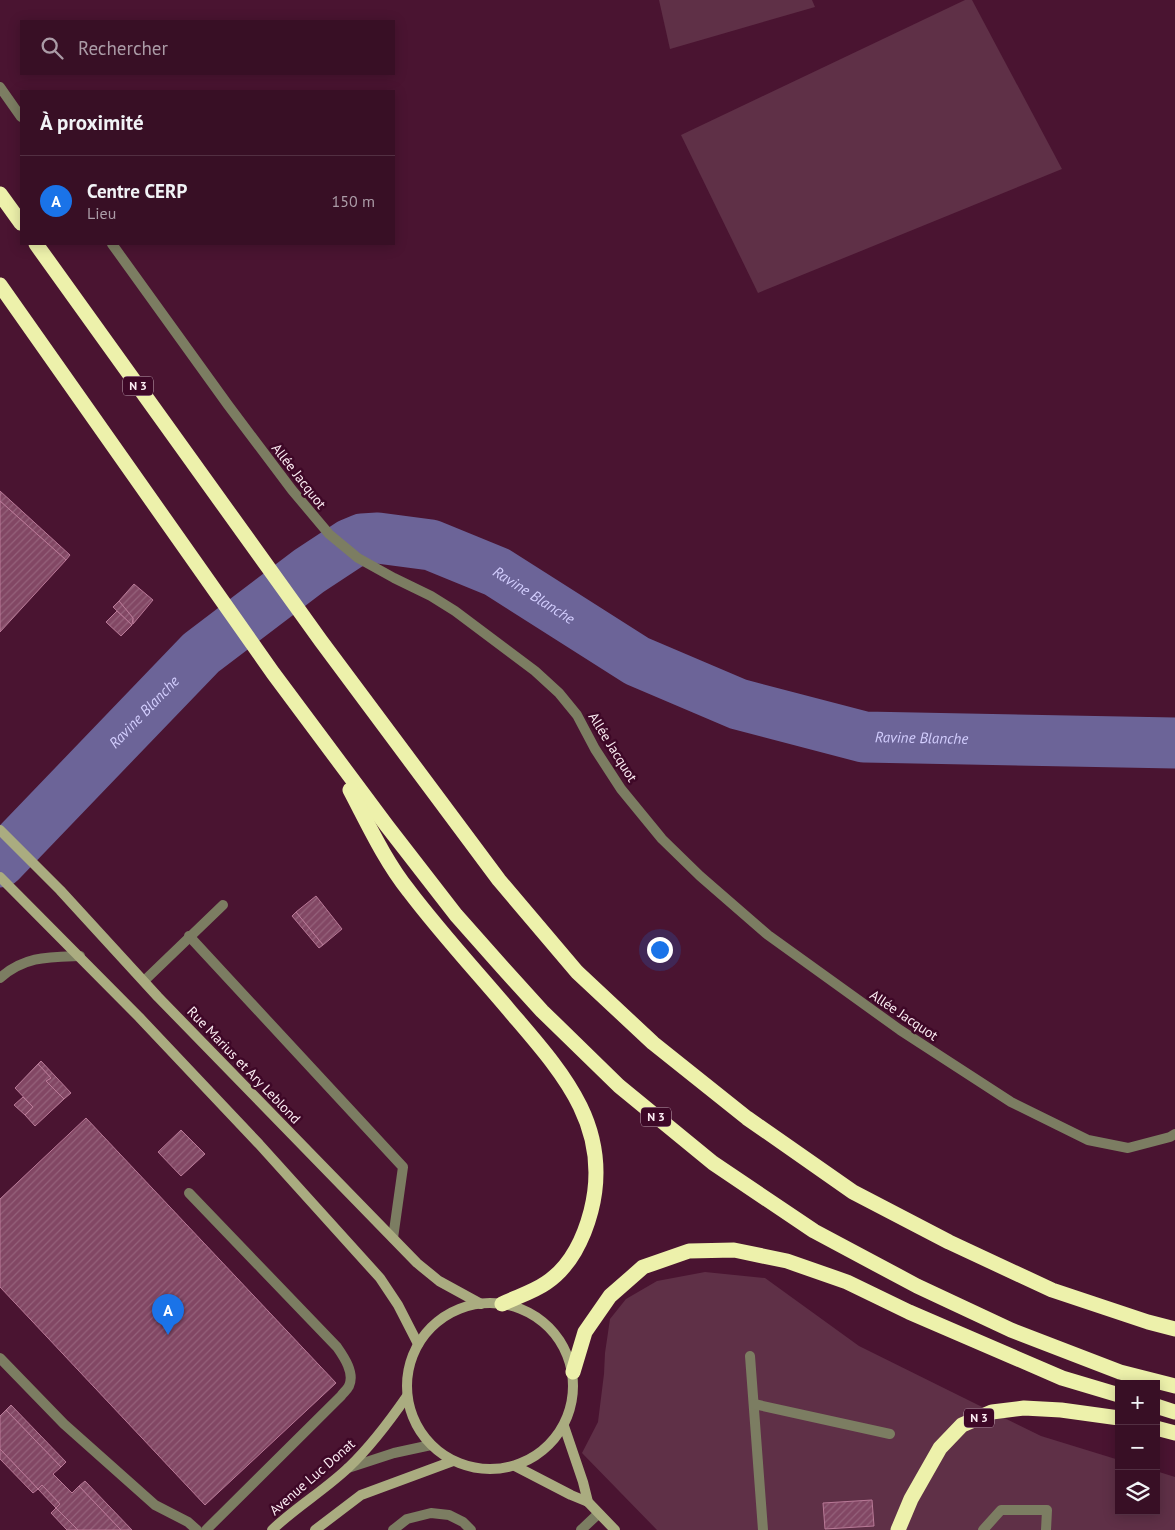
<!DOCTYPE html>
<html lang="fr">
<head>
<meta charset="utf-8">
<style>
	:root { --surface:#380f25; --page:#431d32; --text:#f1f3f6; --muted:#ab9ca7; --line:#522f42; --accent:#1a73e8 }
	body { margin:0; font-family:"PT Sans",sans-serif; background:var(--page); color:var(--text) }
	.controls { position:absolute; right:15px; bottom:15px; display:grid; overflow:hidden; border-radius:0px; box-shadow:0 2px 12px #0003 }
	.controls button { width:45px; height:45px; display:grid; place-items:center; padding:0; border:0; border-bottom:1px solid var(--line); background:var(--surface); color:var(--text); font:25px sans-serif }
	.you { position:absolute; left:659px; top:949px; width:18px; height:18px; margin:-12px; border:4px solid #fff; border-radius:50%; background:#1a73e8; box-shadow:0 0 0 8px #1a73e833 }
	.badge { display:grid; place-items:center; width:32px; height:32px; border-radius:50%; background:var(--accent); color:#fff; font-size:16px; font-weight:700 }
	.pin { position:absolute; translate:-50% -41px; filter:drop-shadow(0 1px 2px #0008) }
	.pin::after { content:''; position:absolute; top:26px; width:18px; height:15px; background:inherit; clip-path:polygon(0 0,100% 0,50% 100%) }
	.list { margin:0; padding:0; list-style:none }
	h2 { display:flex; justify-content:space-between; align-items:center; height:65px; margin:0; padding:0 20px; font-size:21px }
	h2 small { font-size:16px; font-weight:400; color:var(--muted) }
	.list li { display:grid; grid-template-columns:32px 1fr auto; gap:15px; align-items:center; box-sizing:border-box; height:90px; padding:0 20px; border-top:1px solid var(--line) }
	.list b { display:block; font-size:19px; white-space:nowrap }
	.list p { margin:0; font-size:16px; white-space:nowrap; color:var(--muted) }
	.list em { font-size:16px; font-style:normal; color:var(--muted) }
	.icon { flex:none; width:28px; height:28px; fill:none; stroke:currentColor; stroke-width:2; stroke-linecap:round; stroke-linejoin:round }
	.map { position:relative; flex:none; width:1175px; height:1530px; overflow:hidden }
	.search { position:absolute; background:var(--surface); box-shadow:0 2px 12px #0003; left:20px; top:20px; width:375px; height:55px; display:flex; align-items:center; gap:12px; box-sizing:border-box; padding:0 18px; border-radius:0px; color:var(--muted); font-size:19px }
	.panel { position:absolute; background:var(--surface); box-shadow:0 2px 12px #0003; left:20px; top:90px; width:375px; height:155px; border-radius:0px }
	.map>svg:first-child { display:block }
	.grass { fill:#5f3047 }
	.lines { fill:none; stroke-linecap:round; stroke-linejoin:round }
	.river { stroke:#6c6498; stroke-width:51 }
	.building { fill:url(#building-hatch); stroke:#b97997 }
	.lane { stroke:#7c7d62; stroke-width:10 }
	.street { stroke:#7c7d62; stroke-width:10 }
	.secondary { stroke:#aaac80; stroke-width:10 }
	.highway { stroke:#edf1ab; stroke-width:15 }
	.labels { text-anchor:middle; stroke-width:5; stroke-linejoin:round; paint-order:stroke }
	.shield { fill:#3e0827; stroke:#c3a8b6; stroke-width:1 }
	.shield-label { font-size:12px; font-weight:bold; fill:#fcedf3 }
	.street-label { font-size:14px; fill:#fcedf3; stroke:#3e0827 }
	.water-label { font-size:15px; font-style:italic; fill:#d3cefe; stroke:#3e0827 }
</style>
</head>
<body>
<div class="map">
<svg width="1175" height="1530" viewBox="0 0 1175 1530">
	<defs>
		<pattern id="building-hatch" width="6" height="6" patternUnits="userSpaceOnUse" patternTransform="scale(1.25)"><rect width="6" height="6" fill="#824764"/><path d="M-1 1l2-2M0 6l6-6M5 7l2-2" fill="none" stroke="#95627b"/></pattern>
	</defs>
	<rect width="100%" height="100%" fill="#4a1431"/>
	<g class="grass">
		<polygon points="659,0 812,0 815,7 670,49"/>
		<polygon points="965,0 972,0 1062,169 758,293 681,135"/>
		<polygon points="705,1272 765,1278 859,1346 1041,1436 1119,1460 1119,1511 1156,1511 1156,1471 1175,1477 1175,1530 657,1530 582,1453 598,1422 604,1374 605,1353 610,1319 626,1299 657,1281"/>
	</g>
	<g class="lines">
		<path class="river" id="s1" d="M0,862L201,653L309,571L350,544L362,539L378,538L431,545L497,572L637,661L738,704L864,737L1175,743"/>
	</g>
	<g class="building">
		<polygon points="0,491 70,555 66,560 0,501"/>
		<polygon points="0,501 66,560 0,632"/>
		<polygon points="134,584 153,600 133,624 133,618 119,601"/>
		<polygon points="119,601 133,618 132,625 113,607"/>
		<polygon points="117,611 132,625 121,636 106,622"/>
		<polygon points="316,896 342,929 323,945 296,912"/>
		<polygon points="296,912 323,945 319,948 292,916"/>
		<polygon points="41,1061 71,1093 64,1099 46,1081 51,1078 38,1064"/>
		<polygon points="38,1064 51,1078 46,1081 64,1099 35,1126 25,1115 33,1107 15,1088"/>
		<polygon points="23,1097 33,1107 25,1115 14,1105"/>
		<polygon points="86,1118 336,1383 205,1505 0,1287 0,1199"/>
		<polygon points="181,1130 205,1154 181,1176 158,1152"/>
		<polygon points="11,1405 66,1462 61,1467 6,1410"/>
		<polygon points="6,1410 61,1467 53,1474 72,1493 79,1486 121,1530 78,1530 56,1508 60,1504 42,1485 38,1489 0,1449 0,1416"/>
		<polygon points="0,1449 38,1489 33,1493 0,1459"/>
		<polygon points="85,1481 132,1530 121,1530 79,1486"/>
		<polygon points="42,1485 60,1504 56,1508 38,1489"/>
		<polygon points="872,1500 874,1526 825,1529 823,1503"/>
		<polygon points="56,1508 78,1530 67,1530 51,1513"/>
	</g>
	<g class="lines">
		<g class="lane">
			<polyline points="189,936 403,1167 393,1238"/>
			<path d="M0,978C25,956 49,957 80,956"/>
			<polyline points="144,981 223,905"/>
			<path d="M189,1193L337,1347C344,1357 355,1373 349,1386C347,1390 343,1393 341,1396L206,1530"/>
			<polyline points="750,1356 763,1530"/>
			<polyline points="0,1358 64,1424 155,1505 188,1522 197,1530"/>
			<polyline points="754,1404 890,1434"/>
			<polyline points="348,1468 394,1453 431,1445"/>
			<polyline points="393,1530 407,1519 431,1513 449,1515 463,1522 471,1530"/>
			<polyline points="581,1530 598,1514"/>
			<polyline points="983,1530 1001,1510 1047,1510 1046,1530"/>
		</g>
		<g class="street">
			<polyline points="0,87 21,117"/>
			<polyline points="112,244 228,405 292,490 329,534 358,558 394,578 431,596 455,611 535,671 559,693 577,715 595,749 621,789 662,839 700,876 768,935 900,1030 1011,1102 1088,1140 1128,1148 1170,1137 1175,1134"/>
		</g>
		<g class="secondary">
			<polyline points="0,830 60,890 158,997 417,1263 439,1281 481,1304"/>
			<polyline points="0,877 139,1017 259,1144 380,1278 398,1305 418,1344"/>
			<circle cx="490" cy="1386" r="83"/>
			<polyline points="564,1426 583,1482 588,1502 615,1530"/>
			<polyline points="515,1466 571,1495 588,1502"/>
			<path d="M272,1530C296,1507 325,1490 349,1467C371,1446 389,1422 407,1396"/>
			<polyline points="315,1530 361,1495 453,1461"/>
		</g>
		<g class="highway">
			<polyline points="0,194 21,223"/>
			<polyline points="36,244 321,641 499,880 577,972 653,1043 747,1118 853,1192 949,1242 1052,1290 1148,1322 1175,1329"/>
			<polyline points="0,285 273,673 387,826 456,915 503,968 542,1011 619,1086 713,1163 814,1231 917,1286 1011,1330 1120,1372 1175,1386"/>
			<path d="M350,790C368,824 385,861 409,891C440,932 476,971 509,1010C560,1070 613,1125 591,1211C584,1238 570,1267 546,1283C533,1292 516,1297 502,1304"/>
			<polyline points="573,1372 585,1332 610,1296 643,1267 689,1251 734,1250 787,1261 847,1282 909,1312 1062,1378 1119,1395"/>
			<polyline points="1156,1406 1175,1412"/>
			<polyline points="1156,1428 1175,1433"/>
			<polyline points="898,1530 911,1499 940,1448 962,1425 992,1412 1024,1408 1061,1410 1119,1418"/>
		</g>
	</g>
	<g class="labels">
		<g class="shield">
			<rect x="123" y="376.5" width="30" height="19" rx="4"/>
			<rect x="641" y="1107.5" width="30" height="19" rx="4"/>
			<rect x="964" y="1408.5" width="30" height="19" rx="4"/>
		</g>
		<g class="shield-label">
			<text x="138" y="390">N 3</text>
			<text x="656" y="1121">N 3</text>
			<text x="979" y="1422">N 3</text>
		</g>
		<g class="street-label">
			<text transform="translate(299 476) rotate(52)" y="5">Allée Jacquot</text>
			<text transform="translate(613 747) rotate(58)" y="5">Allée Jacquot</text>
			<text transform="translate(904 1015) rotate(34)" y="5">Allée Jacquot</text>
			<text transform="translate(244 1065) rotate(46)" y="5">Rue Marius et Ary Leblond</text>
			<text transform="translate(312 1477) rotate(-41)" y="5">Avenue Luc Donat</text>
		</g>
		<g class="water-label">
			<text dy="5" stroke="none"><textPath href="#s1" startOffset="672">Ravine Blanche</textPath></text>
			<text dy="5" stroke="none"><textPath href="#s1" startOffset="208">Ravine Blanche</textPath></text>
			<text dy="5" stroke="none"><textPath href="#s1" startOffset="1092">Ravine Blanche</textPath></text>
		</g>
	</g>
</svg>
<div class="controls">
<button>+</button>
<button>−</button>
<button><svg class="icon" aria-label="layers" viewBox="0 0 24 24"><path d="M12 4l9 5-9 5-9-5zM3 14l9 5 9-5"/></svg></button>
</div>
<div class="you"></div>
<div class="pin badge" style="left:168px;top:1335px">A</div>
<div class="search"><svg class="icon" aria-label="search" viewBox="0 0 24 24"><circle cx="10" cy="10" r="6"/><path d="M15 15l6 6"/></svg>Rechercher</div>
<section class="panel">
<h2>À proximité<small></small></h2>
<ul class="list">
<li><span class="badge">A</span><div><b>Centre CERP</b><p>Lieu</p></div><em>150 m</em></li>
</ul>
</section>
</div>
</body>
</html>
